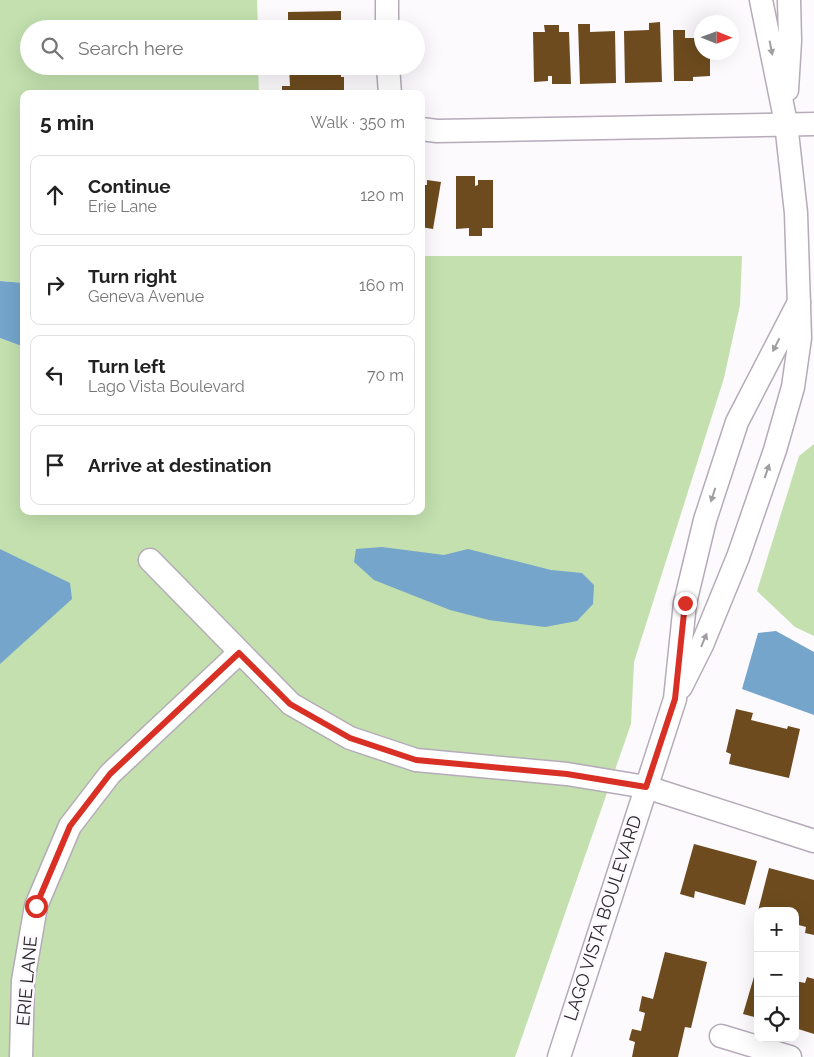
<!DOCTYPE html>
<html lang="en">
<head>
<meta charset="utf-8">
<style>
	:root { --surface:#fff; --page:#f6f6f6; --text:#222; --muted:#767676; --line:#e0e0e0 }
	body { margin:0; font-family:Raleway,sans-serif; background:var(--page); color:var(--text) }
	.controls { position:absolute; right:15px; bottom:15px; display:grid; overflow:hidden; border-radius:10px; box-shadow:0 5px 20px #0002 }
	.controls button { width:45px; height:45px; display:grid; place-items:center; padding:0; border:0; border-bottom:1px solid var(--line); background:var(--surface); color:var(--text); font:25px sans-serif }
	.compass { position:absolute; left:694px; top:15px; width:45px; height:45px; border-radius:50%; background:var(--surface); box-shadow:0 5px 20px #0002; rotate:91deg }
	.stop { position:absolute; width:15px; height:15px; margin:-11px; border:4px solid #d93025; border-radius:50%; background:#fff }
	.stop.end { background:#d93025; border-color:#fff; box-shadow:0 1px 5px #0008 }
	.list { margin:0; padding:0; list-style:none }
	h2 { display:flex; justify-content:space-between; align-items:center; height:65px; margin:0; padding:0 20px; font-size:21px }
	h2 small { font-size:16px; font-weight:400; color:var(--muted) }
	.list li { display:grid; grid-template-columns:32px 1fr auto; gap:15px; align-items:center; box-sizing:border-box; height:80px; margin:0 10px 10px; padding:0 10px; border:1px solid var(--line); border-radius:10px }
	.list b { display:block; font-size:19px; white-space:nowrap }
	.list p { margin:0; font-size:16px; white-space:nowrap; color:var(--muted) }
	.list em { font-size:16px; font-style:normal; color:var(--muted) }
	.icon { flex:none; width:28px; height:28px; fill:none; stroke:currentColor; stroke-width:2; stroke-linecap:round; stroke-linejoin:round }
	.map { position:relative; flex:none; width:814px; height:1057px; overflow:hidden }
	.search { position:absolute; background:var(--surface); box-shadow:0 5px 20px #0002; left:20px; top:20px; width:405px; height:55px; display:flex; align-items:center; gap:12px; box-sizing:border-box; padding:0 18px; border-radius:28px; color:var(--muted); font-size:19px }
	.panel { position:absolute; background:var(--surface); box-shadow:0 5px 20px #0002; left:20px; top:90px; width:405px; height:425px; border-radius:10px }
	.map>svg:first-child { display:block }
	.green { fill:#c3e0ae }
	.water { fill:#75a5cb }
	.building { fill:#6d4b1e }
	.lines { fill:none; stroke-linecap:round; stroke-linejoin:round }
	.minor-casing { stroke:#b5abb9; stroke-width:25 }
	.minor { stroke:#fff; stroke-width:22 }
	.oneway { fill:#a09ea0 }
	.route { stroke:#d93025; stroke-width:6 }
	.labels { text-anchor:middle; stroke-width:5; stroke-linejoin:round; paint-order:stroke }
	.street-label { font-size:18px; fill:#2b272d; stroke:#fcfafd }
</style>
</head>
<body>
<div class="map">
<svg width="814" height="1057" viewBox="0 0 814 1057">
	<rect width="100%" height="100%" fill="#fcfafd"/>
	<g class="green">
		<polygon points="0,0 257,0 258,29 29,29 29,66 258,66 259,94 24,94 24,283 0,281"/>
		<polygon points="421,256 742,256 740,305 724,378 634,662 631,724 515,1057 0,1057 0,338 24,347 24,511 421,511"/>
		<polygon points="814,444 814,636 795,627 757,591 799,456"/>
	</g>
	<g class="water">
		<polygon points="0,281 24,283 24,347 0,338"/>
		<polygon points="382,547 444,555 468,549 551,570 582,573 594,585 593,604 577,621 545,627 489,620 450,610 374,580 354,562 356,549"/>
		<polygon points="0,549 70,583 72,599 0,664"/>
		<polygon points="776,631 814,652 814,715 742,689 758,633"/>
	</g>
	<g class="building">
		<polygon points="341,11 341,29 281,29 281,24 288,24 288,12"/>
		<polygon points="660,22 662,82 625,83 624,31 649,30 649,23"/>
		<polygon points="578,24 590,24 590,32 615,31 616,83 580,84"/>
		<polygon points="544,25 559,25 559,32 569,32 571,84 552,84 552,76 548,76 548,81 534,82 533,32 545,32"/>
		<polygon points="673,30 685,30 685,38 702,38 702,52 710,52 710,76 693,77 693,81 674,81"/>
		<polygon points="289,66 341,66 341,77 344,77 344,92 342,92 342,94 282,94 282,86 290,86"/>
		<polygon points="421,175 425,175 423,185 427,185 427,180 441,182 433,229 421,227"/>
		<polygon points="456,176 475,176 475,186 478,185 478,180 493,180 493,228 482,228 482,236 469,236 469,228 456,229"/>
		<polygon points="736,709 753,713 751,720 787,729 788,726 800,729 789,778 729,764 731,754 726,752"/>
		<polygon points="694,844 757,861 745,905 695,891 694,898 680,894"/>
		<polygon points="769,868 814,880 814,935 805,933 806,927 795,924 795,911 758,911"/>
		<polygon points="665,952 707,962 691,1028 685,1027 678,1057 632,1057 635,1042 629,1040 632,1029 641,1031 645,1013 639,1011 642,996 653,999"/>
		<polygon points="756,970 758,970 758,1018 743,1014"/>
		<polygon points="807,977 814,979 814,1034 795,1028 795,981 805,983"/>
	</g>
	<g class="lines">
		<g class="minor-casing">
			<g id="minor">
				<polyline points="387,0 387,29"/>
				<polyline points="388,66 390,94"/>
				<polyline points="787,90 790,41 789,0"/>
				<polyline points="421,129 437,131 814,124"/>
				<polyline points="150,560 291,704 350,738 416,760 567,774 646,787 814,841"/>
				<polyline points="681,687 702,645 738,557 775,450 793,387 800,338 796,213 786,123 761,0"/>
				<polyline points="721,1036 790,1057"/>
				<polyline points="21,1057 23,981 36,906 70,826 110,774 239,653"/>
				<polyline points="559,1057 675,699 685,603 705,520 737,422 799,302"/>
			</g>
		</g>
		<use href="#minor" class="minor"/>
	</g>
	<defs><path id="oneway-solid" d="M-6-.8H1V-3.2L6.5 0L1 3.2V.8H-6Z" transform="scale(1.25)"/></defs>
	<g class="oneway">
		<use href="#oneway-solid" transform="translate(771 48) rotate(79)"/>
		<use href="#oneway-solid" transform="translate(776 345) rotate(117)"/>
		<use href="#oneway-solid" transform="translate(767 471) rotate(-71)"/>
		<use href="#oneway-solid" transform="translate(713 495) rotate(108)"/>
		<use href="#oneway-solid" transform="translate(704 640) rotate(-67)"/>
	</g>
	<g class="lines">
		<polyline class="route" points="36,906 70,826 110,774 239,653 290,704 350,738 416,760 567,774 646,787 675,699 685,603"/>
	</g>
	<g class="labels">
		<g class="street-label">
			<text transform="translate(603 918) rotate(-72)" y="6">LAGO VISTA BOULEVARD</text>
			<text transform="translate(27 981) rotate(-85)" y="6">ERIE LANE</text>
		</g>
	</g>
</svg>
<div class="controls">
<button>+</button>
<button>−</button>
<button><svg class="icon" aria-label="locate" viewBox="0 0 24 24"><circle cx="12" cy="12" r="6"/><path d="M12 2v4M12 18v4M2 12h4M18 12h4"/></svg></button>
</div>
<svg class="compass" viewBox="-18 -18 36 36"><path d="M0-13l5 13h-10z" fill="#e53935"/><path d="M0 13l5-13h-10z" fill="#767676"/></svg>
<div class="stop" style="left:36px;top:906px"></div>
<div class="stop end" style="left:685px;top:603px"></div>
<div class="search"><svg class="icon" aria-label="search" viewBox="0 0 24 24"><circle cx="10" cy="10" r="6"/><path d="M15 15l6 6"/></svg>Search here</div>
<section class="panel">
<h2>5 min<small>Walk · 350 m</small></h2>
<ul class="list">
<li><svg class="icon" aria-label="ahead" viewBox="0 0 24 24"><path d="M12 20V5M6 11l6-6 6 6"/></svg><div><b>Continue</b><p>Erie Lane</p></div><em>120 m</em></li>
<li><svg class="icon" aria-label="right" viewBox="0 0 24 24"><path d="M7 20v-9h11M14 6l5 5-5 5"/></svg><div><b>Turn right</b><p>Geneva Avenue</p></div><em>160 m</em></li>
<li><svg class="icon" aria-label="left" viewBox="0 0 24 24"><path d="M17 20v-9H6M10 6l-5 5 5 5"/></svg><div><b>Turn left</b><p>Lago Vista Boulevard</p></div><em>70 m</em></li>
<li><svg class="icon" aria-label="arrive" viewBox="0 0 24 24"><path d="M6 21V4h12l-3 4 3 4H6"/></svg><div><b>Arrive at destination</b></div></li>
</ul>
</section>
</div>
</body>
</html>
